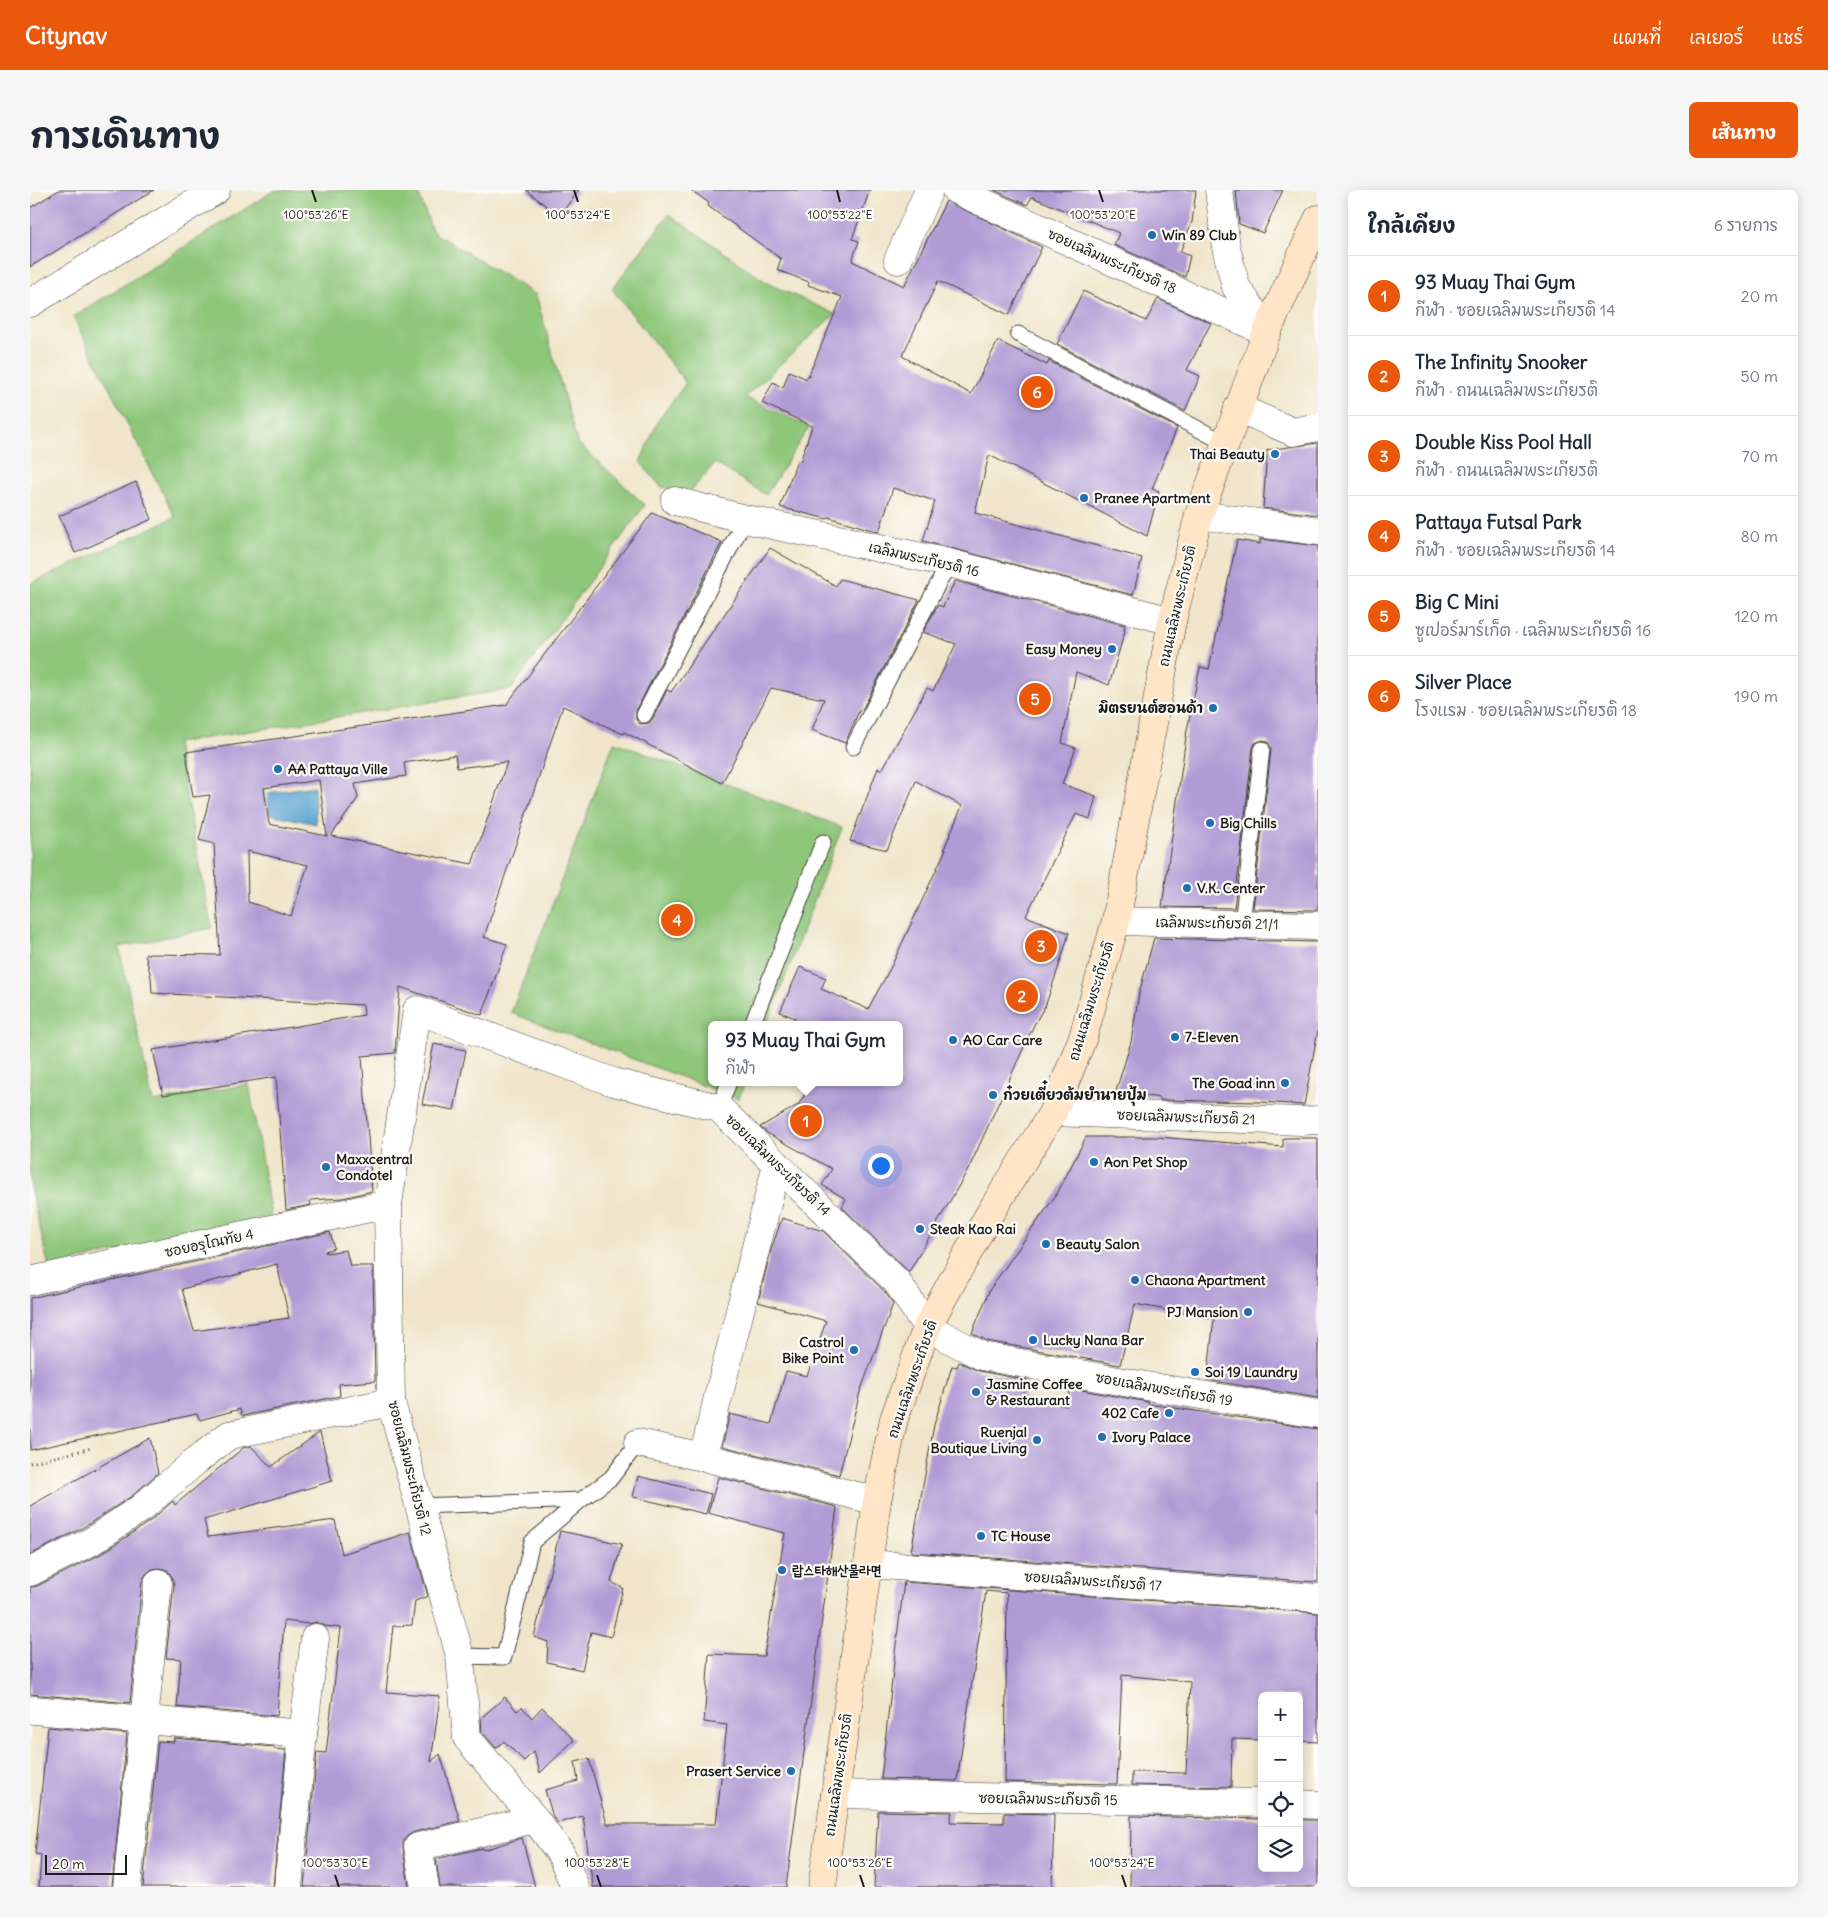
<!DOCTYPE html>
<html lang="th">
<head>
<meta charset="utf-8">
<style>
	:root { --surface:#fff; --page:#f6f6f7; --text:#1f2937; --muted:#747a83; --line:#e0e1e3; --accent:#ea580c }
	body { margin:0; font-family:Delius,"Poor Story","Playpen Sans Thai",sans-serif; background:var(--page); color:var(--text) }
	.controls { position:absolute; right:15px; bottom:15px; display:grid; overflow:hidden; border-radius:8px; box-shadow:0 2px 12px #0003 }
	.controls button { width:45px; height:45px; display:grid; place-items:center; padding:0; border:0; border-bottom:1px solid var(--line); background:var(--surface); color:var(--text); font:25px sans-serif }
	.scale { position:absolute; left:15px; bottom:12px; width:82px; box-sizing:border-box; padding-left:5px; border:2px solid #1c1c1c; border-top:0; font-size:14px; line-height:18px; white-space:nowrap; color:#1c1c1c; -webkit-text-stroke:4px #fdfcf7; paint-order:stroke }
	.you { position:absolute; left:850px; top:975px; width:18px; height:18px; margin:-12px; border:4px solid #fff; border-radius:50%; background:#1a73e8; box-shadow:0 0 0 8px #1a73e833 }
	.badge { display:grid; place-items:center; width:32px; height:32px; border-radius:50%; background:var(--accent); color:#fff; font-size:16px; font-weight:700 }
	.pin { position:absolute; translate:-50% -50%; border:2px solid #fff; box-shadow:0 1px 5px #0006 }
	.popup { position:absolute; left:678px; top:831px; width:195px; height:65px; box-sizing:border-box; display:grid; place-content:center; border-radius:8px; background:var(--surface); filter:drop-shadow(0 1px 4px #0005); font-size:16px; white-space:nowrap; color:var(--muted) }
	.popup b { font-size:19px; color:var(--text) }
	.popup::after { content:''; position:absolute; left:50%; top:100%; margin-left:-10px; border:10px solid transparent; border-top-color:var(--surface) }
	.list { margin:0; padding:0; list-style:none }
	h2 { display:flex; justify-content:space-between; align-items:center; height:65px; margin:0; padding:0 20px; font-size:21px }
	h2 small { font-size:16px; font-weight:400; color:var(--muted) }
	.list li { display:grid; grid-template-columns:32px 1fr auto; gap:15px; align-items:center; box-sizing:border-box; height:80px; padding:0 20px; border-top:1px solid var(--line) }
	.list b { display:block; font-size:19px; white-space:nowrap }
	.list p { margin:0; font-size:16px; white-space:nowrap; color:var(--muted) }
	.list em { font-size:16px; font-style:normal; color:var(--muted) }
	.icon { flex:none; width:28px; height:28px; fill:none; stroke:currentColor; stroke-width:2; stroke-linecap:round; stroke-linejoin:round }
	.map { position:relative; flex:none; width:1288px; height:1697px; overflow:hidden; border-radius:8px }
	header { display:flex; align-items:center; gap:30px; box-sizing:border-box; height:70px; padding:0 25px; background:var(--accent); color:#fff }
	header strong { font-size:24px }
	nav { display:flex; gap:28px; margin-inline-start:auto; font-size:18px }
	.intro { display:flex; align-items:center; justify-content:space-between; box-sizing:border-box; height:120px; padding:0 30px }
	h1 { margin:0; font-size:35px }
	.button { padding:12px 22px; border-radius:8px; background:var(--accent); color:#fff; font-size:18px; font-weight:700 }
	main { display:flex; gap:30px; padding:0 30px }
	aside { flex:1; background:var(--surface); border-radius:8px; box-shadow:0 2px 12px #0003 }
	.map>svg:first-child { display:block }
	.green { fill:#8ec67a; stroke:#55714b }
	.water { fill:#5ba4d2; stroke:#3c6077 }
	.building { fill:#b19bd5; fill-rule:evenodd }
	.lines { fill:none; stroke-linecap:round; stroke-linejoin:round }
	.lane-casing { stroke:#3c3a36; stroke-width:17 }
	.street-casing { stroke:#3c3a36; stroke-width:29 }
	.secondary-casing { stroke:#3c3a36; stroke-width:29 }
	.path { stroke:#3c3a36; stroke-width:3; stroke-dasharray:1 4; stroke-linecap:butt }
	.lane { stroke:#fff; stroke-width:15 }
	.street { stroke:#fff; stroke-width:28 }
	.secondary { stroke:#ffe4c6; stroke-width:28 }
	.ticks { fill:none; stroke:#1c1c1c; stroke-width:2 }
	.poi-dot { fill:#1f6fb2; stroke:#fdfcf7; stroke-width:2 }
	.labels { text-anchor:middle; stroke-width:4.5; stroke-linejoin:round; paint-order:stroke }
	.poi-label { font-size:14px; font-weight:bold; fill:#1c1c1c; stroke:#fdfcf7; text-anchor:start }
	.street-label { font-size:14px; fill:#1c1c1c; stroke:#fdfcf7 }
	.ticks-label { font-size:12px; text-anchor:middle; fill:#1c1c1c; stroke:#fdfcf7; stroke-width:4.5; stroke-linejoin:round; paint-order:stroke }
</style>
</head>
<body>
<header>
<strong>Citynav</strong>
<nav><a>แผนที่</a><a>เลเยอร์</a><a>แชร์</a></nav>
</header>
<div class="intro"><h1>การเดินทาง</h1><a class="button">เส้นทาง</a></div>
<main>
<div class="map">
<svg width="1288" height="1697" viewBox="0 0 1288 1697">
	<rect width="100%" height="100%" fill="#fdfcf7"/>
	<filter id="ink" filterUnits="userSpaceOnUse"><feTurbulence type="fractalNoise" baseFrequency=".02" numOctaves="2"/><feDisplacementMap in="SourceGraphic" scale="10" xChannelSelector="R" yChannelSelector="G"/><feConvolveMatrix kernelMatrix="1 2 1 2 8 2 1 2 1" color-interpolation-filters="sRGB"/></filter>
	<filter id="wash" filterUnits="userSpaceOnUse"><feTurbulence type="fractalNoise" baseFrequency=".0096" numOctaves="4" result="noise"/><feDisplacementMap in="SourceGraphic" scale="20" xChannelSelector="R" yChannelSelector="G"/><feGaussianBlur stdDeviation="1.12" result="paint"/><feColorMatrix in="noise" values="0 0 0 0 0 0 0 0 0 0 0 0 0 0 0 0 0 1.4 0 .05"/><feComposite in="paint" operator="in"/></filter>
	<g filter="url(#wash)">
		<rect width="100%" height="100%" fill="#f0e5ca"/>
		<g class="green">
			<polygon points="245,0 387,0 403,42 506,105 547,252 615,315 481,499 146,553 182,738 89,757 123,912 219,894 241,1026 19,1077 0,997 0,394 145,327 43,127"/>
			<polygon points="639,24 739,94 805,124 715,207 779,237 736,305 685,273 661,301 631,297 610,272 629,229 656,193 582,99"/>
			<polygon points="584,552 812,637 737,835 682,835 682,892 715,892 709,909 481,823"/>
		</g>
		<polygon class="water" points="284,596 286,634 240,624 237,603"/>
		<g id="blocks">
			<g class="building">
				<polygon points="29,0 124,0 0,77 0,18"/>
				<polygon points="496,0 549,0 529,26"/>
				<polygon points="661,0 840,0 822,49 829,51 822,71 874,96 916,11 1012,57 979,125 908,91 872,166 941,204 968,151 1017,175 1019,171 1147,238 1122,299 1129,301 1117,346 959,265 945,323 1112,368 1103,405 893,351 905,311 863,298 849,342 798,327 797,329 750,317 767,271 770,272 782,236 732,213 743,192 753,198 759,181 777,189 812,107 778,95 779,92 747,80 751,69 678,16 679,13"/>
				<polygon points="964,0 1166,0 1162,32 1150,62 1160,66 1155,87 1084,55 1089,43 1002,7 997,15"/>
				<polygon points="1206,0 1253,0 1233,43 1209,34"/>
				<polygon points="1053,101 1116,131 1128,109 1181,133 1157,180 1170,186 1155,221 1027,154"/>
				<polygon points="1288,253 1288,325 1233,318 1237,260"/>
				<polygon points="106,292 122,329 45,363 29,326"/>
				<path d="M622,323L692,352L606,521V530L610,534L619,533L622,530L637,500L641,502L740,358L806,396L810,389L889,410L832,520L830,519L815,553L782,540L794,509L741,498L692,593L594,542L593,544L533,516L454,747L477,754L452,825L370,797L365,863L332,866L342,1001L313,1008L280,1010L281,1015L256,1020L246,887L133,905L123,860L334,825L333,815L122,803L121,787L115,764L190,765L184,654L169,650L180,605L163,607L156,562L476,515ZM425,565L427,578L477,572L442,674L301,646L328,608L325,594L376,586L374,573ZM289,590L297,646L239,634L234,598ZM217,661L278,675L261,726L218,712Z"/>
				<polygon points="1230,349 1288,356 1288,720 1223,719 1241,560 1238,552 1233,550 1225,553 1223,558 1204,718 1132,717 1157,540 1170,477 1179,479 1207,350 1230,354"/>
				<polygon points="925,391 1095,435 1094,440 1095,441 1079,495 1046,482 1032,553 1046,558 1032,594 1066,606 1060,629 1046,624 996,726 1039,743 1031,770 1016,814 1004,835 939,978 879,1082 812,1017 816,1009 792,995 802,979 737,943 730,937 768,915 776,903 780,892 870,892 870,835 762,835 765,828 750,822 770,777 796,788 791,799 838,819 861,777 916,659 914,659 932,616 886,591 857,660 820,651 848,578 852,580 897,498 903,501 926,454 893,442 908,415 913,417"/>
				<polygon points="1124,748 1288,752 1288,840 1274,915 1230,912 1130,910 1130,908 1086,901 1101,852 1109,803"/>
				<polygon points="404,854 436,860 424,920 392,914"/>
				<polygon points="1056,947 1127,947 1253,957 1253,948 1288,948 1288,1208 1177,1190 1184,1129 1105,1114 1090,1175 957,1151 942,1143 960,1099 1028,1002"/>
				<polygon points="752,1028 793,1041 855,1102 863,1114 830,1202 809,1285 692,1256 700,1224 741,1234 756,1181 777,1186 796,1131 728,1112 741,1060"/>
				<path d="M300,1042L304,1058L295,1061L296,1063L316,1060L320,1076H343L345,1191L309,1194L310,1206L212,1226L210,1219L170,1230L167,1224L0,1260V1108ZM247,1074L259,1128L164,1141L152,1099Z"/>
				<polygon points="929,1172 949,1181 997,1190 993,1208 1037,1216 1040,1198 1118,1212 1118,1214 1288,1239 1288,1392 881,1362 904,1235 922,1176 927,1177"/>
				<polygon points="290,1242 302,1291 174,1330 178,1347 305,1330 312,1364 380,1342 398,1406 385,1411 382,1435 363,1436 356,1502 410,1506 401,1572 410,1564 430,1631 384,1642 377,1646 373,1652 373,1659 379,1697 274,1697 287,1562 296,1563 311,1438 295,1436 286,1432 279,1434 254,1431 247,1526 147,1517 151,1469 136,1468 144,1395 142,1387 137,1380 130,1378 122,1379 116,1384 112,1391 100,1513 0,1504 0,1397 7,1396 71,1364 120,1331 143,1311 145,1315 213,1258 221,1256 241,1277"/>
				<polygon points="120,1248 128,1283 102,1306 54,1337 0,1365 0,1316"/>
				<polygon points="608,1286 681,1304 676,1324 603,1307"/>
				<polygon points="688,1287 807,1317 756,1697 563,1697 553,1626 528,1633 523,1627 515,1600 548,1591 545,1572 559,1569 577,1634 686,1634 697,1535 674,1532 679,1464 734,1466 755,1343 678,1323"/>
				<polygon points="530,1341 592,1354 581,1392 593,1398 581,1447 561,1442 552,1480 517,1472 518,1452 504,1447"/>
				<polygon points="874,1392 1288,1423 1288,1552 1269,1551 1269,1506 1232,1506 1232,1550 1202,1549 1201,1597 1102,1595 1102,1582 1156,1583 1160,1492 1092,1485 1087,1594 975,1592 977,1403 956,1401 927,1591 851,1589 865,1463"/>
				<polygon points="475,1507 487,1521 492,1517 502,1528 512,1517 544,1550 510,1583 504,1561 494,1571 474,1551 466,1558 452,1542 451,1528"/>
				<polygon points="18,1537 97,1544 82,1697 9,1697 11,1665 5,1664"/>
				<polygon points="144,1548 244,1557 244,1559 256,1560 243,1697 113,1697 128,1551 144,1552"/>
				<polygon points="848,1621 922,1622 920,1632 974,1633 974,1623 1024,1624 1022,1697 844,1697"/>
				<polygon points="1101,1626 1232,1629 1232,1678 1269,1678 1269,1630 1288,1630 1288,1697 1100,1697"/>
				<polygon points="492,1648 505,1697 410,1697 406,1669 452,1658 453,1660"/>
			</g>
		</g>
	</g>
	<g filter="url(#ink)">
		<use href="#blocks" fill-opacity="0" stroke="#3c3a36" stroke-width="1"/>
		<g class="lines">
			<g class="lane-casing">
				<g id="lane">
					<polyline points="988,144 1195,253"/>
					<polyline points="614,525 715,329"/>
					<polyline points="823,557 919,373"/>
					<polyline points="1212,734 1232,559"/>
					<polyline points="722,835 793,652"/>
					<polyline points="689,918 699,892"/>
					<polyline points="389,1316 551,1310 581,1288 608,1253"/>
					<polyline points="430,1466 474,1467 502,1352 551,1310"/>
				</g>
			</g>
			<g class="street-casing">
				<g id="street">
					<polyline points="926,0 1237,142"/>
					<polyline points="1189,0 1196,57 1206,97 1237,140"/>
					<polyline points="868,70 899,0"/>
					<polyline points="0,113 186,0"/>
					<polyline points="1208,218 1263,242 1288,237"/>
					<polyline points="645,311 715,329 919,373 1142,431"/>
					<polyline points="1169,325 1288,341"/>
					<polyline points="1086,731 1288,736"/>
					<polyline points="1023,922 1270,931 1288,930"/>
					<polyline points="747,974 673,1267 847,1311"/>
					<polyline points="0,1091 358,1014"/>
					<polyline points="608,1253 673,1267"/>
					<polyline points="838,1374 1288,1408"/>
					<polyline points="0,1382 62,1351 111,1318 166,1271 199,1245 361,1212"/>
					<polyline points="4,1520 273,1544"/>
					<polyline points="805,1604 1232,1613"/>
					<polyline points="1269,1614 1288,1615"/>
					<polyline points="97,1697 128,1393"/>
					<polyline points="258,1697 273,1544 285,1448"/>
					<polyline points="395,1697 388,1657 505,1629"/>
					<polyline points="545,1697 531,1664 505,1629 437,1548 430,1466 361,1212 358,1014 387,820 583,892 689,918 867,1092 897,1137 952,1166 1116,1196 1288,1224"/>
				</g>
			</g>
			<g class="secondary-casing">
				<polyline id="secondary" points="792,1697 847,1311 864,1229 897,1137 957,1028 1023,922 1053,847 1086,731 1142,431 1169,325 1237,142 1288,29"/>
			</g>
			<polyline class="path" points="0,1273 62,1258"/>
			<use href="#lane" class="lane"/>
			<use href="#street" class="street"/>
			<use href="#secondary" class="secondary"/>
		</g>
	</g>
	<path class="ticks" d="M282,0L286,12M544,0L548,12M807,0L810,12M1069,0L1073,12M305,1685L309,1697M567,1685L571,1697M830,1685L834,1697M1092,1685L1096,1697"/>
	<g class="poi-dot">
		<circle cx="1122" cy="45" r="5"/>
		<circle cx="1245" cy="264" r="5"/>
		<circle cx="1054" cy="308" r="5"/>
		<circle cx="1082" cy="459" r="5"/>
		<circle cx="1183" cy="518" r="5"/>
		<circle cx="248" cy="579" r="5"/>
		<circle cx="1180" cy="633" r="5"/>
		<circle cx="1157" cy="698" r="5"/>
		<circle cx="1145" cy="847" r="5"/>
		<circle cx="923" cy="850" r="5"/>
		<circle cx="1255" cy="893" r="5"/>
		<circle cx="963" cy="905" r="5"/>
		<circle cx="1064" cy="972" r="5"/>
		<circle cx="296" cy="977" r="5"/>
		<circle cx="890" cy="1039" r="5"/>
		<circle cx="1016" cy="1054" r="5"/>
		<circle cx="1105" cy="1090" r="5"/>
		<circle cx="1218" cy="1122" r="5"/>
		<circle cx="1003" cy="1150" r="5"/>
		<circle cx="824" cy="1160" r="5"/>
		<circle cx="1165" cy="1182" r="5"/>
		<circle cx="946" cy="1202" r="5"/>
		<circle cx="1139" cy="1223" r="5"/>
		<circle cx="1072" cy="1247" r="5"/>
		<circle cx="1007" cy="1250" r="5"/>
		<circle cx="951" cy="1346" r="5"/>
		<circle cx="752" cy="1380" r="5"/>
		<circle cx="761" cy="1581" r="5"/>
	</g>
	<g class="labels">
		<g class="poi-label">
			<text x="1132" y="50">Win 89 Club</text>
			<text x="1235" y="269" text-anchor="end">Thai Beauty</text>
			<text x="1064" y="313">Pranee Apartment</text>
			<text x="1072" y="464" text-anchor="end">Easy Money</text>
			<text x="1173" y="523" text-anchor="end">มิตรยนต์ฮอนด้า</text>
			<text x="258" y="584">AA Pattaya Ville</text>
			<text x="1190" y="638">Big Chills</text>
			<text x="1167" y="703">V.K. Center</text>
			<text x="1155" y="852">7-Eleven</text>
			<text x="933" y="855">AO Car Care</text>
			<text x="1245" y="898" text-anchor="end">The Goad inn</text>
			<text x="973" y="910">ก๋วยเตี๋ยวต้มยำนายปุ้ม</text>
			<text x="306" y="974">Maxxcentral<tspan x="306" dy="16">Condotel</tspan></text>
			<text x="1074" y="977">Aon Pet Shop</text>
			<text x="900" y="1044">Steak Kao Rai</text>
			<text x="1026" y="1059">Beauty Salon</text>
			<text x="1115" y="1095">Chaona Apartment</text>
			<text x="1208" y="1127" text-anchor="end">PJ Mansion</text>
			<text x="1013" y="1155">Lucky Nana Bar</text>
			<text x="814" y="1157" text-anchor="end">Castrol<tspan x="814" dy="16">Bike Point</tspan></text>
			<text x="1175" y="1187">Soi 19 Laundry</text>
			<text x="956" y="1199">Jasmine Coffee<tspan x="956" dy="16">&amp; Restaurant</tspan></text>
			<text x="1129" y="1228" text-anchor="end">402 Cafe</text>
			<text x="997" y="1247" text-anchor="end">Ruenjal<tspan x="997" dy="16">Boutique Living</tspan></text>
			<text x="1082" y="1252">Ivory Palace</text>
			<text x="961" y="1351">TC House</text>
			<text x="762" y="1385">랍스타해산물라면</text>
			<text x="751" y="1586" text-anchor="end">Prasert Service</text>
		</g>
		<g class="street-label">
			<text transform="translate(1082 71) rotate(24)" y="5">ซอยเฉลิมพระเกียรติ 18</text>
			<text transform="translate(894 369) rotate(13)" y="5">เฉลิมพระเกียรติ 16</text>
			<text transform="translate(1147 416) rotate(-77)" y="5">ถนนเฉลิมพระเกียรติ</text>
			<text transform="translate(1187 733) rotate(1)" y="5">เฉลิมพระเกียรติ 21/1</text>
			<text transform="translate(1061 811) rotate(-73)" y="5">ถนนเฉลิมพระเกียรติ</text>
			<text transform="translate(1156 927) rotate(2)" y="5">ซอยเฉลิมพระเกียรติ 21</text>
			<text transform="translate(748 975) rotate(44)" y="5">ซอยเฉลิมพระเกียรติ 14</text>
			<text transform="translate(179 1053) rotate(-12)" y="5">ซอยอรุโณทัย 4</text>
			<text transform="translate(882 1189) rotate(-71)" y="5">ถนนเฉลิมพระเกียรติ</text>
			<text transform="translate(1134 1199) rotate(10)" y="5">ซอยเฉลิมพระเกียรติ 19</text>
			<text transform="translate(380 1278) rotate(76)" y="5">ซอยเฉลิมพระเกียรติ 12</text>
			<text transform="translate(1063 1391) rotate(4)" y="5">ซอยเฉลิมพระเกียรติ 17</text>
			<text transform="translate(808 1585) rotate(-82)" y="5">ถนนเฉลิมพระเกียรติ</text>
			<text transform="translate(1018 1609) rotate(1)" y="5">ซอยเฉลิมพระเกียรติ 15</text>
		</g>
	</g>
	<g class="ticks-label">
		<text x="286" y="29">100°53'26"E</text>
		<text x="548" y="29">100°53'24"E</text>
		<text x="810" y="29">100°53'22"E</text>
		<text x="1073" y="29">100°53'20"E</text>
		<text x="305" y="1677">100°53'30"E</text>
		<text x="567" y="1677">100°53'28"E</text>
		<text x="830" y="1677">100°53'26"E</text>
		<text x="1092" y="1677">100°53'24"E</text>
	</g>
</svg>
<div class="controls">
<button>+</button>
<button>−</button>
<button><svg class="icon" aria-label="locate" viewBox="0 0 24 24"><circle cx="12" cy="12" r="6"/><path d="M12 2v4M12 18v4M2 12h4M18 12h4"/></svg></button>
<button><svg class="icon" aria-label="layers" viewBox="0 0 24 24"><path d="M12 4l9 5-9 5-9-5zM3 14l9 5 9-5"/></svg></button>
</div>
<div class="scale">20 m</div>
<div class="you"></div>
<div class="pin badge" style="left:776px;top:931px">1</div>
<div class="popup"><b>93 Muay Thai Gym</b>กีฬา</div>
<div class="pin badge" style="left:992px;top:806px">2</div>
<div class="pin badge" style="left:1011px;top:756px">3</div>
<div class="pin badge" style="left:647px;top:730px">4</div>
<div class="pin badge" style="left:1005px;top:509px">5</div>
<div class="pin badge" style="left:1007px;top:202px">6</div>
</div>
<aside>
<h2>ใกล้เคียง<small>6 รายการ</small></h2>
<ul class="list">
<li><span class="badge">1</span><div><b>93 Muay Thai Gym</b><p>กีฬา · ซอยเฉลิมพระเกียรติ 14</p></div><em>20 m</em></li>
<li><span class="badge">2</span><div><b>The Infinity Snooker</b><p>กีฬา · ถนนเฉลิมพระเกียรติ</p></div><em>50 m</em></li>
<li><span class="badge">3</span><div><b>Double Kiss Pool Hall</b><p>กีฬา · ถนนเฉลิมพระเกียรติ</p></div><em>70 m</em></li>
<li><span class="badge">4</span><div><b>Pattaya Futsal Park</b><p>กีฬา · ซอยเฉลิมพระเกียรติ 14</p></div><em>80 m</em></li>
<li><span class="badge">5</span><div><b>Big C Mini</b><p>ซูเปอร์มาร์เก็ต · เฉลิมพระเกียรติ 16</p></div><em>120 m</em></li>
<li><span class="badge">6</span><div><b>Silver Place</b><p>โรงแรม · ซอยเฉลิมพระเกียรติ 18</p></div><em>190 m</em></li>
</ul>
</aside>
</main>
</body>
</html>
